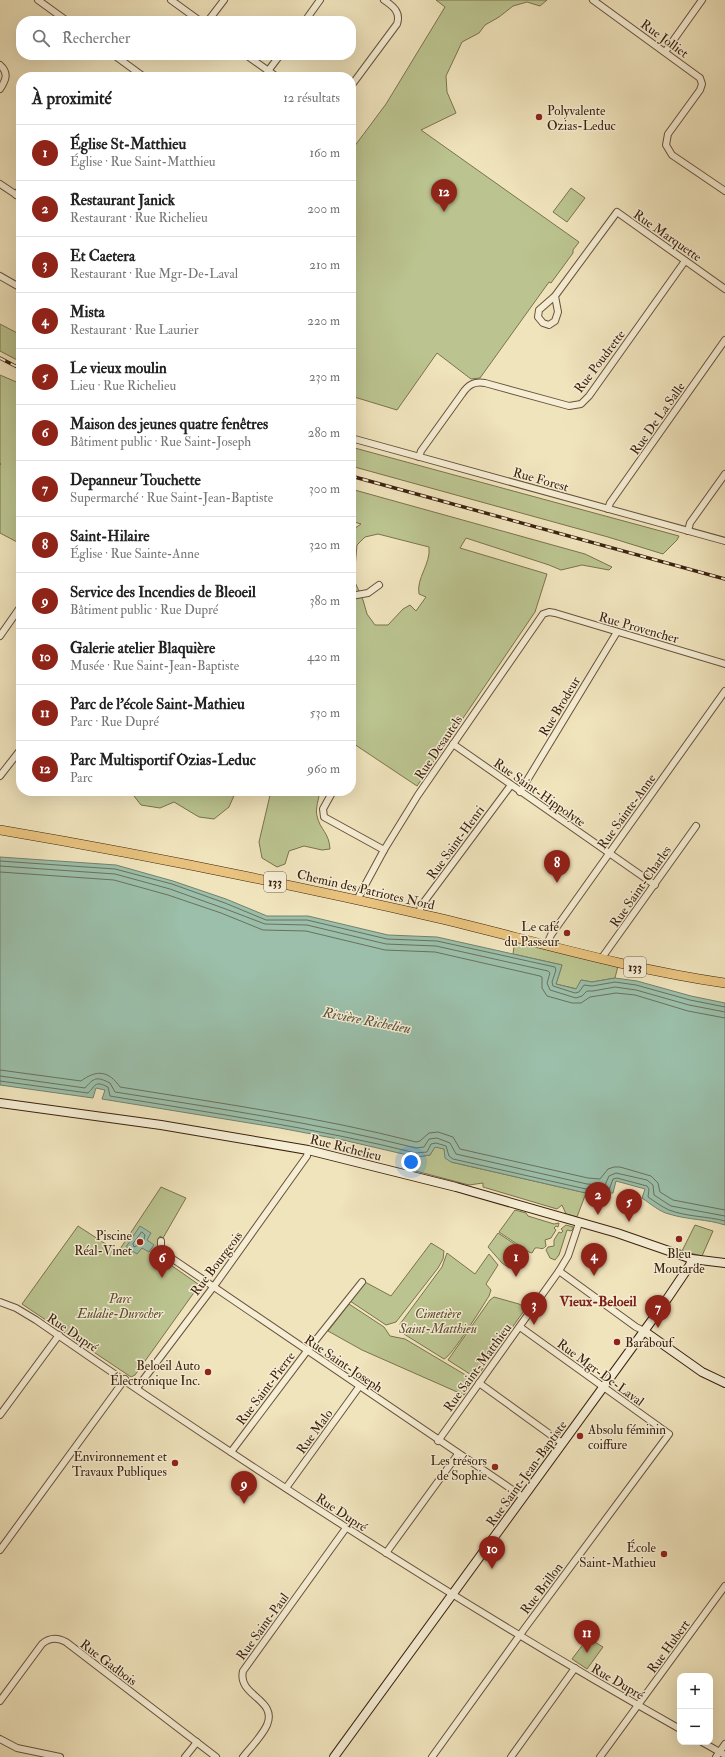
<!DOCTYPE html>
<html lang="fr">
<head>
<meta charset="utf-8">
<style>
	:root { --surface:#fff; --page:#f6f6f6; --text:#222; --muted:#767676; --line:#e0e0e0; --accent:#8f2418 }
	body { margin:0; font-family:"IM FELL Double Pica",serif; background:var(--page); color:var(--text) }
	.controls { position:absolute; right:12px; bottom:12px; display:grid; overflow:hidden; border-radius:8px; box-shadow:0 4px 16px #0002 }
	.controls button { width:36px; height:36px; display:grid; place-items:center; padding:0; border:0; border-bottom:1px solid var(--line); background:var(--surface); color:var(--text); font:20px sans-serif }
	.you { position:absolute; left:411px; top:1162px; width:14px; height:14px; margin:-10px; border:3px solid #fff; border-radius:50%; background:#1a73e8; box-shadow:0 0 0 6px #1a73e833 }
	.badge { display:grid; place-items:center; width:26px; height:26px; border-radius:50%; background:var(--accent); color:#fff; font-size:13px; font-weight:700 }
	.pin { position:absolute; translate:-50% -33px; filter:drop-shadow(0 1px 2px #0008) }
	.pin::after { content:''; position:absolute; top:21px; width:14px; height:12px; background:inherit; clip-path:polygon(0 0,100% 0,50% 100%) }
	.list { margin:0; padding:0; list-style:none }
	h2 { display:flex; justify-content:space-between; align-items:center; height:52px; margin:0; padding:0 16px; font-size:17px }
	h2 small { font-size:13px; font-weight:400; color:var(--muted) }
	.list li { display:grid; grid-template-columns:26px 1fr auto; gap:12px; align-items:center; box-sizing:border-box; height:56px; padding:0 16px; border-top:1px solid var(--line) }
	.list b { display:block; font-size:15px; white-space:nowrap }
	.list p { margin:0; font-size:13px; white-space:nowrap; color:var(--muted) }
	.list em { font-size:13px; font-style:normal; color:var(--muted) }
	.icon { flex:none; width:22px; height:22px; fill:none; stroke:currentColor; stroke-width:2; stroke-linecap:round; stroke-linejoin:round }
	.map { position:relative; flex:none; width:725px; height:1757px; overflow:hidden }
	.search { position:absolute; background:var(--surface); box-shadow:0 4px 16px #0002; left:16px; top:16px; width:340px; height:44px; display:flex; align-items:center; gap:10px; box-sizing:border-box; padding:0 14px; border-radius:16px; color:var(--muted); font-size:15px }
	.panel { position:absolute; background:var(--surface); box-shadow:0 4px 16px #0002; left:16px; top:72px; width:340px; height:724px; border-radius:16px }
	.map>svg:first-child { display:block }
	.green { fill:#bbc490; stroke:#7b724f; fill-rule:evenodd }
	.water { fill:#9bbfaa; stroke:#75806c }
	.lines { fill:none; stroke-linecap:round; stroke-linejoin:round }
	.shore { stroke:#6b705c; stroke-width:1 }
	.street-casing { stroke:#68523a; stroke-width:8 }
	.secondary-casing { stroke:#3b210e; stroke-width:10 }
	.primary-casing { stroke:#3b210e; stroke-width:10 }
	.street { stroke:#f5edd4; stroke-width:6 }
	.secondary { stroke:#f5edd4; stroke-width:8 }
	.primary { stroke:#e8c27e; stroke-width:9 }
	.rail-casing { stroke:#3b210e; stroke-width:3.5 }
	.rail { stroke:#f5edd4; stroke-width:2; stroke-dasharray:6; stroke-linecap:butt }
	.poi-dot { fill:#8f2418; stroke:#f5edd4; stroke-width:1.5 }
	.labels { text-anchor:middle; stroke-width:3; stroke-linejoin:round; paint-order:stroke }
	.shield { fill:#f5edd4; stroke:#735e49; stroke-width:1 }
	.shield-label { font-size:12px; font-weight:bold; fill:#3b210e }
	.street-label { font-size:13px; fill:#3b210e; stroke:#f5edd4 }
	.poi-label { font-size:13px; fill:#3b210e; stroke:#f5edd4; text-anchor:end }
	.park-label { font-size:13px; font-style:italic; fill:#5b4a2e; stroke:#f5edd4 }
	.water-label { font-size:14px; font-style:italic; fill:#58503d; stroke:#f5edd4 }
	.neighbourhood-label { font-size:14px; font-weight:bold; fill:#7a1f14; stroke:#f5edd4 }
</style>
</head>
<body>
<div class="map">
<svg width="725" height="1757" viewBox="0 0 725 1757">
	<rect width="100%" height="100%" fill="#f0e4bd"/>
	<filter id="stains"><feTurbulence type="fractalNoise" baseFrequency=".005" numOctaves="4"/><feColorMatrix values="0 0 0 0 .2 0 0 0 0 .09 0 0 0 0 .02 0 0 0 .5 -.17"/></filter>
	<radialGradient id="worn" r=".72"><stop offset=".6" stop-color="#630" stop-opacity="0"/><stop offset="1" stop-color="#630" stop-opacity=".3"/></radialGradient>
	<g class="green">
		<polygon points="436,0 547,0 540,6 527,2 513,6 499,17 485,25 479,33 462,42 446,76 447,92 456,113 421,130 579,242 573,250 573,253 551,283 549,282 480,378 471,379 437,353 397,410 351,396 351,151 386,104 445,7"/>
		<polygon points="571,188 585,198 567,222 553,212"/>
		<polygon points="0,324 21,335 21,362 0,351"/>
		<polygon points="0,375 21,384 21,540 19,543 0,533 0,465 1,464 0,463"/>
		<polygon points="351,447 679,536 677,540 663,554 608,537 351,466"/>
		<path d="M351,489L585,554L612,567L609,570L582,565L561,570L549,565L466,538L460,548L547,574L535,612L417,786L351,742V531L361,524L351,521ZM378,534L429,547C431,564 416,578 419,594L426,597L416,611L410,605L403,609L388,625H375L367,614L363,600L354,580L357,545L365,537Z"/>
		<polygon points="134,791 236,791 229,807 214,819 199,817 174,802 160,808 141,805 134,796"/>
		<path d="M271,791H320C319,798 315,809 317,816C320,830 329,832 330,849L322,850L304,846L289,851L285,864L277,867L262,858L259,842Z"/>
		<polygon points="515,939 618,966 615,978 592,982 581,980 577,989 556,984 562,965 513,954"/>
		<polygon points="435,1146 444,1149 451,1162 586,1193 577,1217 566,1214 562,1205 557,1209 483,1187 483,1183 469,1185 412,1170 416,1157 430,1155"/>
		<polygon points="161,1187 186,1198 163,1238 160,1236 159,1248 155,1254 198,1284 198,1287 135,1375 131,1377 22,1304 78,1226 118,1252"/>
		<path d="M515,1210L526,1213L528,1216L554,1224L559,1223L558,1227L556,1226L554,1228L556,1230L551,1238L545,1240L546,1246C542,1251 540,1247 535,1248L532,1253L529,1252L499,1232Z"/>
		<polygon points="566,1225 573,1227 573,1229 571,1231 567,1230 559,1255 555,1260 550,1258 546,1250 548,1247 554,1246 554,1240 559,1232 561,1233 563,1231 561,1229"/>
		<polygon points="695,1225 713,1231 702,1256 682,1251"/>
		<polygon points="498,1233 522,1249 509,1268 502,1263 488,1247"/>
		<polygon points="431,1243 444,1251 443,1259 438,1268 396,1322 386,1325 350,1301 365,1282 391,1296"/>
		<path d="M447,1253L475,1274L489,1254L498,1265L486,1284L491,1290L489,1296C482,1307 452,1356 444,1359L404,1334L400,1324L442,1267Z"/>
		<polygon points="494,1297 519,1304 526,1308 476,1378 448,1360 490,1300"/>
		<polygon points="349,1304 384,1327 390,1336 405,1339 474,1380 464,1395 362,1350 328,1331"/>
		<polygon points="588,1638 603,1647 587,1669 572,1659"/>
	</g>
	<g class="water">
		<path d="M0,857L116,865L173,881L226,899L267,916H308L388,935L437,937L562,965L556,984L576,989L581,980L592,982L615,978L637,981L691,996L725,1003V1225C707,1219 688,1220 669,1214C660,1212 651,1204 642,1198L645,1189L616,1181L613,1193L598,1194L586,1193L451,1162L445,1158L444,1149L435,1147L430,1155L416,1157L343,1140L280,1128L102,1099L105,1090L96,1088L93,1098L0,1085Z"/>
		<polygon points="140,1226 151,1233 147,1240 154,1245 149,1252 142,1248 137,1254 126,1247"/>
	</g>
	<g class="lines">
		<g class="shore">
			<polyline points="0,861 115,869 172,884 225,903 266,920 307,920 387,939 437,941 555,967 556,970 552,982 553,986 575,993 579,992 584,985 592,986 615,982 636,985 690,1000 725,1007"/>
			<polyline points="0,866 115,874 170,889 223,908 265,924 307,925 386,944 436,946 548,971 550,973 547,983 550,990 576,998 582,996 587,991 593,991 615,987 636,990 689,1005 725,1012"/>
			<polyline points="0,872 114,880 168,895 221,913 263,930 306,931 385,950 435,952 540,976 542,977 542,988 547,996 572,1003 581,1003 590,997 616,993 635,995 688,1011 725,1018"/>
			<path d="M0,1070L81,1081C97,1069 109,1071 120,1087C219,1103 319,1117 416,1142L420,1141L429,1133L438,1132L453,1137L460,1149L588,1178L600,1179L608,1169L614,1167H620L651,1176L658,1183L660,1192L673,1200L725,1210"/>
			<path d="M0,1076L85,1088C94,1078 96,1076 110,1083L115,1092C216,1108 317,1123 416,1148L424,1147L429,1139L437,1138L450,1143L456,1154L587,1184L605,1185L609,1176L616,1173L647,1180L653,1185L654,1195L671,1206L725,1216"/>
			<path d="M0,1081L88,1093C96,1086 94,1080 108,1087L110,1096C212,1113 315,1128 416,1153L427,1152L431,1144L436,1143L446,1146L449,1156L453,1159L586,1189L609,1190L613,1179L617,1178L647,1186L649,1189L648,1197C654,1201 662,1207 669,1210C687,1217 707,1216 725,1221"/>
			<polygon points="142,1232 145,1235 143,1243 134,1247 133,1244"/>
		</g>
		<g class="street-casing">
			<g id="street">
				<polyline points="38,0 67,21"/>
				<polyline points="171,0 200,21"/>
				<polyline points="593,0 700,78 702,84 700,90 668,134 666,145 672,155 725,191"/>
				<polyline points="208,21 224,0"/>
				<polyline points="305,21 320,0"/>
				<polyline points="665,52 702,0"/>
				<polyline points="114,55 144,77"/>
				<polyline points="246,55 277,77"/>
				<path d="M0,65C9,73 6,80 0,89"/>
				<polyline points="268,71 280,55"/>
				<path d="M351,86L397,24C401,12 393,6 384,0"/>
				<polyline points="0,184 21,198"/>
				<polyline points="16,195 21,188"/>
				<polyline points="0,276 21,288"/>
				<polyline points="555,296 558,312 555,321 549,325 543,323 538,317 539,310 555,296 617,212 725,289"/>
				<polyline points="351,438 725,541"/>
				<path d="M419,457L421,451L462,394C468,385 474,381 485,383L569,406L581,404L589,396L685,261"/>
				<polyline points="608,509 610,503 725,340"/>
				<polyline points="688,531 690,523 725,474"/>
				<polyline points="351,596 368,593 379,585"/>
				<polyline points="0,636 21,606"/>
				<polyline points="453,744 655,885"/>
				<polyline points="0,776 21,749"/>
				<polyline points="333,791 323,809 324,817 384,850"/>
				<polyline points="520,792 617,632"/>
				<polyline points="357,900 384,850 418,795 543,614 549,612 555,613 725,664"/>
				<polyline points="419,914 421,906 511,785"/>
				<polyline points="547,944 551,935 725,691"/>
				<polyline points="601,959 696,826"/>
				<polyline points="161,1241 161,1248 164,1253 523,1497"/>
				<polyline points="559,1271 636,1327 644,1331"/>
				<path d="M0,1302L16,1308L36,1320C245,1465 458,1604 680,1729"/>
				<polyline points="479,1383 562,1443"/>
				<polyline points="137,1388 217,1282 307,1156 308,1150"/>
				<polyline points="0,1415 59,1335"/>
				<polyline points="438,1441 559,1271 568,1256 579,1223"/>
				<polyline points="231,1452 307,1351 362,1282"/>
				<polyline points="286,1488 359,1387"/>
				<polyline points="0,1550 125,1379"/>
				<polyline points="386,1553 458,1454"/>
				<path d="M0,1701L42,1644C49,1638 57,1637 66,1642L216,1757"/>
				<polyline points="0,1739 17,1748 60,1757"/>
				<polyline points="702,1742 725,1755"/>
				<polyline points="185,1757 197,1742"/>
				<path d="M243,1757C251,1747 262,1736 267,1725C278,1699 237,1696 243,1671L346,1528"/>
				<polyline points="432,1757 525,1628 669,1434 520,1327"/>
				<polyline points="511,1757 575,1668"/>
				<polyline points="600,1757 725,1586"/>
				<polyline points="716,1757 725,1744"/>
			</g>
		</g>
		<g class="secondary-casing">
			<g id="secondary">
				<polyline points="0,1103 161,1125 308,1150 456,1187 617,1233 692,1259 725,1263"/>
				<polyline points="644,1331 702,1372 725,1383"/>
				<polyline points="334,1757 663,1305 690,1265 692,1259"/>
			</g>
		</g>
		<g class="primary-casing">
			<path id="primary" d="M0,830C147,855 293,885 438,918C534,941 628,969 725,983"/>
		</g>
		<use href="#street" class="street"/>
		<use href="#secondary" class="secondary"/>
		<use href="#primary" class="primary"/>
		<g class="rail-casing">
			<g id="rail">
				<polyline points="0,358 21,369"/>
				<polyline points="351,476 725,579"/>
			</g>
		</g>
		<use href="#rail" class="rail"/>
	</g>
	<g class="poi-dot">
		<circle cx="539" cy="117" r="4"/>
		<circle cx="567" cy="933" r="4"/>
		<circle cx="679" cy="1239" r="4"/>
		<circle cx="140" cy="1242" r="4"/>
		<circle cx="617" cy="1342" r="4"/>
		<circle cx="208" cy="1372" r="4"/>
		<circle cx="580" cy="1436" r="4"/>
		<circle cx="175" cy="1463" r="4"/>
		<circle cx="495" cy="1467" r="4"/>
		<circle cx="664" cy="1554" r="4"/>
	</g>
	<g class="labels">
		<g class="shield">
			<rect x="264" y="872" width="22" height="20" rx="3"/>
			<rect x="624" y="957" width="22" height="20" rx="3"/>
		</g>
		<g class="shield-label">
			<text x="275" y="886">133</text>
			<text x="635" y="971">133</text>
		</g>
		<g class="street-label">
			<text transform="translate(665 38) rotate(36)" y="5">Rue Jolliet</text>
			<text transform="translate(668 235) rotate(35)" y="5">Rue Marquette</text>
			<text transform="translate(599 361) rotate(-53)" y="5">Rue Poudrette</text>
			<text transform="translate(657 418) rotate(-55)" y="5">Rue De La Salle</text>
			<text transform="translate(541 479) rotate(16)" y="5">Rue Forest</text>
			<text transform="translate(639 627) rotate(16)" y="5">Rue Provencher</text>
			<text transform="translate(559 706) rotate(-59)" y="5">Rue Brodeur</text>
			<text transform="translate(438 747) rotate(-56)" y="5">Rue Desautels</text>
			<text transform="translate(540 792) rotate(35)" y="5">Rue Saint-Hippolyte</text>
			<text transform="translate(626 811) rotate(-54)" y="5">Rue Sainte-Anne</text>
			<text transform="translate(455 842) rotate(-54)" y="5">Rue Saint-Henri</text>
			<text transform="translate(640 886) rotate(-55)" y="5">Rue Saint-Charles</text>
			<text transform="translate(366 889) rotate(13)" y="5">Chemin des Patriotes Nord</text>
			<text transform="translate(346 1147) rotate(14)" y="5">Rue Richelieu</text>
			<text transform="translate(216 1263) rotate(-53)" y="5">Rue Bourgeois</text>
			<text transform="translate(73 1332) rotate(34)" y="5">Rue Dupré</text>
			<text transform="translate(344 1363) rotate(34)" y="5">Rue Saint-Joseph</text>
			<text transform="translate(477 1367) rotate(-54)" y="5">Rue Saint-Matthieu</text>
			<text transform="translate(601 1372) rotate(36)" y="5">Rue Mgr-De-Laval</text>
			<text transform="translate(265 1388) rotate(-53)" y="5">Rue Saint-Pierre</text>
			<text transform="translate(314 1431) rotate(-54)" y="5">Rue Malo</text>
			<text transform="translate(526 1473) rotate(-54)" y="5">Rue Saint-Jean-Baptiste</text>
			<text transform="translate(342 1512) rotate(33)" y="5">Rue Dupré</text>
			<text transform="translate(541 1588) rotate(-53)" y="5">Rue Brillon</text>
			<text transform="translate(262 1626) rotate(-54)" y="5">Rue Saint-Paul</text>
			<text transform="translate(668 1646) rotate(-54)" y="5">Rue Hubert</text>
			<text transform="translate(109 1662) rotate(37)" y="5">Rue Gadbois</text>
			<text transform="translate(618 1681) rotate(30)" y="5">Rue Dupré</text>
		</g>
		<g class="poi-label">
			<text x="547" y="115" text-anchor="start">Polyvalente<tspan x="547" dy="15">Ozias-Leduc</tspan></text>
			<text x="559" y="931">Le café<tspan x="559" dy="15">du Passeur</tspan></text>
			<text x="132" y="1240">Piscine<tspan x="132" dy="15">Réal-Vinet</tspan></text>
			<text x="679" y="1258" text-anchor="middle">Bleu<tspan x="679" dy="15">Moutarde</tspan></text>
			<text x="625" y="1347" text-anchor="start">Barabouf</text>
			<text x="200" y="1370">Beloeil Auto<tspan x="200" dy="15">Électronique Inc.</tspan></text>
			<text x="588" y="1434" text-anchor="start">Absolu féminin<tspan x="588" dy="15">coiffure</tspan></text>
			<text x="167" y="1461">Environnement et<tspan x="167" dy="15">Travaux Publiques</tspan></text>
			<text x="487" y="1465">Les trésors<tspan x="487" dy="15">de Sophie</tspan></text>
			<text x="656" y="1552">École<tspan x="656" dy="15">Saint-Mathieu</tspan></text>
		</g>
		<g class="park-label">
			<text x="120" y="1303">Parc<tspan x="120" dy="15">Eulalie-Durocher</tspan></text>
			<text x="438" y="1318">Cimetière<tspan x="438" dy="15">Saint-Matthieu</tspan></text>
		</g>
		<g class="water-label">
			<text transform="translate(367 1020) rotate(11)" y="5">Rivière Richelieu</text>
		</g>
		<g class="neighbourhood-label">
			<text x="598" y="1306">Vieux-Beloeil</text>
		</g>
	</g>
	<rect width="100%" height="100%" filter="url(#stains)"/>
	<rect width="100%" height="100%" fill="url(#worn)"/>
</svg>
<div class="controls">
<button>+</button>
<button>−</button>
</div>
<div class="you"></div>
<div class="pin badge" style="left:516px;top:1277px">1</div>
<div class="pin badge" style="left:598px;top:1215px">2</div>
<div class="pin badge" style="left:534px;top:1325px">3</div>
<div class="pin badge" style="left:594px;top:1276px">4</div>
<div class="pin badge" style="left:629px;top:1222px">5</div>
<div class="pin badge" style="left:162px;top:1278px">6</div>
<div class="pin badge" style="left:658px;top:1328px">7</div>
<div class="pin badge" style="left:557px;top:883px">8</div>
<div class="pin badge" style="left:244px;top:1504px">9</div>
<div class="pin badge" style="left:492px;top:1569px">10</div>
<div class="pin badge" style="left:587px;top:1653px">11</div>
<div class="pin badge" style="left:444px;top:212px">12</div>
<div class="search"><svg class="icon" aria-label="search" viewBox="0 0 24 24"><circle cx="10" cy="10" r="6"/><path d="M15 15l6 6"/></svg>Rechercher</div>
<section class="panel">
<h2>À proximité<small>12 résultats</small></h2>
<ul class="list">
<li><span class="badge">1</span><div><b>Église St-Matthieu</b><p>Église · Rue Saint-Matthieu</p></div><em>160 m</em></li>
<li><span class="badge">2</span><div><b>Restaurant Janick</b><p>Restaurant · Rue Richelieu</p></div><em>200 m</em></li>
<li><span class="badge">3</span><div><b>Et Caetera</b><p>Restaurant · Rue Mgr-De-Laval</p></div><em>210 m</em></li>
<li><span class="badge">4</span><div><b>Mista</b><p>Restaurant · Rue Laurier</p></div><em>220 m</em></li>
<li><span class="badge">5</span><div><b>Le vieux moulin</b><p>Lieu · Rue Richelieu</p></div><em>230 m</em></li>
<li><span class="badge">6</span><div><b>Maison des jeunes quatre fenêtres</b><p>Bâtiment public · Rue Saint-Joseph</p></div><em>280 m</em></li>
<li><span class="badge">7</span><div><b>Depanneur Touchette</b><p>Supermarché · Rue Saint-Jean-Baptiste</p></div><em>300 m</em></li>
<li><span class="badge">8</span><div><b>Saint-Hilaire</b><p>Église · Rue Sainte-Anne</p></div><em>320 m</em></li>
<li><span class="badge">9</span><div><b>Service des Incendies de Bleoeil</b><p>Bâtiment public · Rue Dupré</p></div><em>380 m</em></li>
<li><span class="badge">10</span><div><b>Galerie atelier Blaquière</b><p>Musée · Rue Saint-Jean-Baptiste</p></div><em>420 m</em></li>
<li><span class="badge">11</span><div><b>Parc de l'école Saint-Mathieu</b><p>Parc · Rue Dupré</p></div><em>530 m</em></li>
<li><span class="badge">12</span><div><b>Parc Multisportif Ozias-Leduc</b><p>Parc</p></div><em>960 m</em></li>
</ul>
</section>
</div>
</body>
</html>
